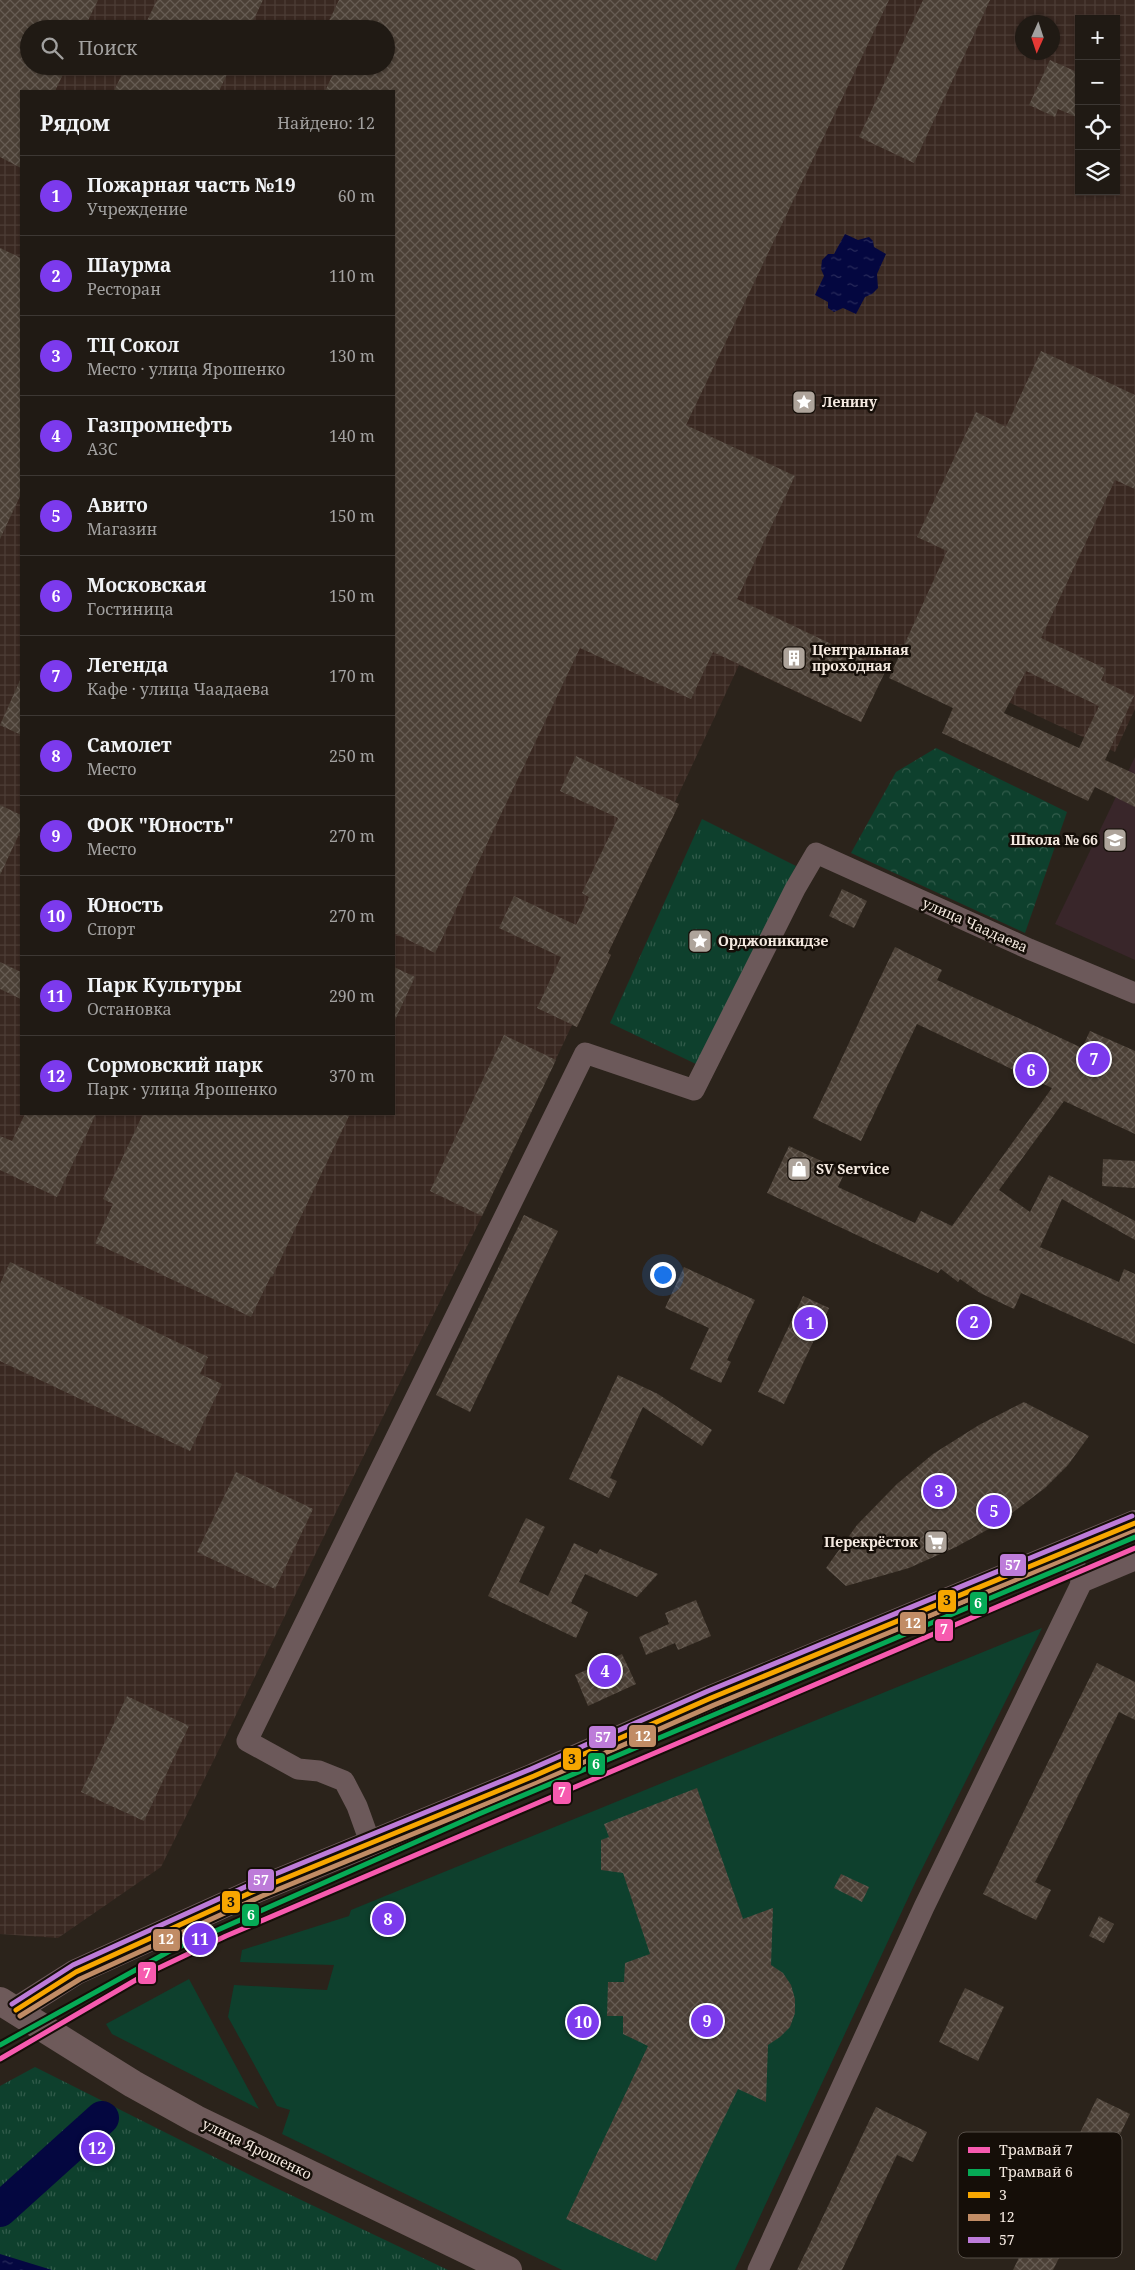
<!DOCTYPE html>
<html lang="ru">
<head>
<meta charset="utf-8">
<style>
	:root { --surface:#201a14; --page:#28231d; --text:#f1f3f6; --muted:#a2a1a0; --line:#3d3834; --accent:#7c3aed }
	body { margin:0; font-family:"Noto Serif",serif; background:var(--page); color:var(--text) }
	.controls { position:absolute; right:15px; top:15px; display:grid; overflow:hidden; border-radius:0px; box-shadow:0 1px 4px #0004 }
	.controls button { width:45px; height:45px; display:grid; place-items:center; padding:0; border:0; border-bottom:1px solid var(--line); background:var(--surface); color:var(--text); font:25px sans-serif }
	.compass { position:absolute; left:1015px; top:15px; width:45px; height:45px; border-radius:50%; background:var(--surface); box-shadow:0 1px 4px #0004; rotate:183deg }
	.you { position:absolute; left:662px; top:1274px; width:18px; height:18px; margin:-12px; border:4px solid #fff; border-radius:50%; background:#1a73e8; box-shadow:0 0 0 8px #1a73e833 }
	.badge { display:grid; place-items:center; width:32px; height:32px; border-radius:50%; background:var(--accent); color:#fff; font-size:16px; font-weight:700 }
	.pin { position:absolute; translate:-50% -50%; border:2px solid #fff; box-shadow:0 1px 5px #0006 }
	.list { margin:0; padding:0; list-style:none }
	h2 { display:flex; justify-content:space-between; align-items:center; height:65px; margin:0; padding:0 20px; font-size:21px }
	h2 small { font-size:16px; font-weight:400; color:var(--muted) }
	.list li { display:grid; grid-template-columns:32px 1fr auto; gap:15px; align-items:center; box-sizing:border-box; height:80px; padding:0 20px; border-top:1px solid var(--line) }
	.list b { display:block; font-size:19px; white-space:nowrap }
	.list p { margin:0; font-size:16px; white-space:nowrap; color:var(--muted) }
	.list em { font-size:16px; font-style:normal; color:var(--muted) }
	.icon { flex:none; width:28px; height:28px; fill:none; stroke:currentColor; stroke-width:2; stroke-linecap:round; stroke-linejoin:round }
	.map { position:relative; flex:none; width:1135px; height:2270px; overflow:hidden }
	.search { position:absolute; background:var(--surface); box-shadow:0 1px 4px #0004; left:20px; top:20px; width:375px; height:55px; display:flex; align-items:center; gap:12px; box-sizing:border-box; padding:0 18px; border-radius:28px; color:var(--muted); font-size:19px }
	.panel { position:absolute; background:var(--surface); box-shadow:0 1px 4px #0004; left:20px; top:90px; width:375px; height:1025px; border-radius:0px }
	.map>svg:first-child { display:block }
	.industrial { fill:url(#industrial-grid); fill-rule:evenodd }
	.education { fill:#39262a }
	.grass { fill:#0e402d }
	.forest { fill:url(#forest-crowns) }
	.park { fill:url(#park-tufts) }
	.water { fill:url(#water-ripples) }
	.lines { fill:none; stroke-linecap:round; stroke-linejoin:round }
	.river { stroke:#040740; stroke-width:34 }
	.building { fill:url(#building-cross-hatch); fill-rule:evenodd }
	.minor { stroke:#6c595a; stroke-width:21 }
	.tertiary { stroke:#6c595a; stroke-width:26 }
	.secondary { stroke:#6e5a5a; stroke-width:28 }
	.bus-1-casing { stroke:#150e08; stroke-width:9 }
	.bus-2-casing { stroke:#150e08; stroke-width:9 }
	.bus-3-casing { stroke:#150e08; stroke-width:9 }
	.bus-1 { stroke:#f7a600; stroke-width:5 }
	.bus-2 { stroke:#c18c65; stroke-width:5 }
	.bus-3 { stroke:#bd7bd9; stroke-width:5 }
	.tram-1-casing { stroke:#150e08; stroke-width:9 }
	.tram-2-casing { stroke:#150e08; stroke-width:9 }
	.tram-1 { stroke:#f75aaf; stroke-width:5 }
	.tram-2 { stroke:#06aa56; stroke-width:5 }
	.labels { text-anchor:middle; stroke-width:5; stroke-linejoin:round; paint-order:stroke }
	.poi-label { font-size:14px; font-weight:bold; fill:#f4e9e0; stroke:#150e08; text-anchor:start }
	.street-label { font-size:14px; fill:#f4e9e0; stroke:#150e08 }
	.key { fill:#150e08; stroke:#585049; stroke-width:1 }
	.key-label { font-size:14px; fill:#f4e9e0 }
	.line-badge { stroke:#150e08; stroke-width:2 }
	.badge-label { font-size:14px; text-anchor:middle; font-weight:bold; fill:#fff }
	.pale-badge-label { font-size:14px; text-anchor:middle; font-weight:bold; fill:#111 }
</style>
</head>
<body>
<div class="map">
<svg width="1135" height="2270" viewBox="0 0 1135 2270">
	<defs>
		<pattern id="industrial-grid" width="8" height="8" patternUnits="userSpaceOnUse" patternTransform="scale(1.25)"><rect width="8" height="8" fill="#392821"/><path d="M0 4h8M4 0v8" fill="none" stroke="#4c3d36"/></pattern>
		<pattern id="forest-crowns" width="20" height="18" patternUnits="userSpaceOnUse" patternTransform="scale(1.25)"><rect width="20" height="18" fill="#0e402d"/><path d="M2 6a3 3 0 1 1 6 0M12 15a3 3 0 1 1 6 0" fill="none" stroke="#325c4b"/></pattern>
		<pattern id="park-tufts" width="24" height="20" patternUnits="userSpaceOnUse" patternTransform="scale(1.25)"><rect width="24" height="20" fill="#0e402d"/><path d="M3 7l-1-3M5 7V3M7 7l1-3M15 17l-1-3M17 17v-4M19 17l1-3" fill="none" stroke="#325c4b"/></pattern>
		<pattern id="water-ripples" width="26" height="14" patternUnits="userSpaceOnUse" patternTransform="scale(1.25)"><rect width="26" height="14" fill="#040740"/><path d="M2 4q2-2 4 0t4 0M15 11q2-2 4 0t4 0" fill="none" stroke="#292b5b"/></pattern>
		<pattern id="building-cross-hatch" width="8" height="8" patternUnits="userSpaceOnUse" patternTransform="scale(1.25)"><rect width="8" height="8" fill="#4b4036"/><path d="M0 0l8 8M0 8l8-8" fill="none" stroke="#665c53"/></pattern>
	</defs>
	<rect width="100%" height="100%" fill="#2b231b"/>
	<path class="industrial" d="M0,0H1135V709L1115,752L895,649L861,722L739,665L675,802L679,804L608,953L611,955L577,1027L572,1025L482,1216L161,1867L58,1938L0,1934ZM1079,19H1116V191H1079ZM1022,22H1052V52H1022ZM29,29H386V66H29ZM21,91H394V1114H21Z"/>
	<polygon class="education" points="1135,757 1135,960 1055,924"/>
	<g class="grass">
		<polygon points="1042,1628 916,1881 735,2270 562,2270 282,2134 290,2110 277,2106 228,2017 234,1985 327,1990 334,1965 240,1962 242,1950 349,1916 351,1910"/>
		<polygon points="189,1979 259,2109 112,2034 106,2024"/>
	</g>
	<polygon class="forest" points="936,748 1067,812 1025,933 851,853 896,772"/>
	<g class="park">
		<polygon points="702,819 796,866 696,1064 610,1023"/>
		<polygon points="35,2067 274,2187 448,2270 0,2270 0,2086"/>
	</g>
	<g class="water">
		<polygon points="845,234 858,240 869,237 873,241 874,247 886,254 877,274 878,288 872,294 865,297 856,314 843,308 834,312 828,308 828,302 815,295 824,276 821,269 822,260 828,254 834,254"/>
		<polygon points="0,2254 52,2270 0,2270"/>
	</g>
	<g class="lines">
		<polyline class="river" points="0,2210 102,2118"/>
	</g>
	<g class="building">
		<polygon points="0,0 98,0 84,29 29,29 29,66 67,66 55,91 21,91 21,168 0,157"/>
		<polygon points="157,0 263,0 249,29 143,29"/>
		<polygon points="339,0 889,0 686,425 795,476 737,599 886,670 861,722 713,652 691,699 580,648 435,953 394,933 394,91 325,91 337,66 386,66 386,29 325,29"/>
		<polygon points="923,0 990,0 914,163 859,137"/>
		<polygon points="1050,60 1079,73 1079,118 1058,109 1055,117 1029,105"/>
		<polygon points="126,66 231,66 219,91 114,91"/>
		<polygon points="0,248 21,258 21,494 0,539"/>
		<path d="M1041,351L1135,395V489L1115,480L1041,638L1106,669L1101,680L1134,696L1105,760L1135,774V807L1095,787L1088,801L942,733L953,708L889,678L947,551L917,537L976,412L1006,427ZM1026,671L1099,706L1079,748L1004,713Z"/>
		<polygon points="21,678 21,735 0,725"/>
		<polygon points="576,756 679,804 608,953 611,955 577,1027 537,1008 561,957 499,928 514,896 576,925 589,897 582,893 618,818 560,791"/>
		<polygon points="0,805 21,815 21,830 0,875"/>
		<polygon points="842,889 867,901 854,928 829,916"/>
		<polygon points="895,947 942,970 937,980 1082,1048 1090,1031 1135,1051 1135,1134 1064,1101 999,1190 1030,1212 1049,1175 1135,1221 1135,1240 1062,1199 1040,1247 1119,1282 1124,1269 1135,1274 1135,1344 1021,1293 1014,1309 980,1293 960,1279 958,1282 941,1269 938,1273 767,1193 789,1146 845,1172 838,1187 915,1223 921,1211 952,1226 1052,1088 917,1024 861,1141 813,1118"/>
		<polygon points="0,962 21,972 21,999 0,989"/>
		<polygon points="394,967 415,977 394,1022"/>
		<polygon points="504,1035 556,1060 482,1216 430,1191"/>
		<polygon points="25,1114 96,1114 57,1197 0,1170 0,1136 12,1141"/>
		<polygon points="143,1114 350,1114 272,1277 271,1276 251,1317 95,1243 113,1204 103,1199"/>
		<polygon points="1103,1159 1135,1161 1135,1188 1102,1186"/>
		<polygon points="524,1215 558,1231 470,1412 436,1395"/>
		<polygon points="10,1262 208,1357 200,1374 222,1384 190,1451 0,1361 0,1284"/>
		<polygon points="684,1267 755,1300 727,1360 731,1362 721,1383 690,1369 709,1328 665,1308"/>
		<polygon points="803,1296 829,1308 784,1404 758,1392"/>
		<polygon points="618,1375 658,1394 712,1430 702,1446 643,1407 610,1478 617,1481 609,1498 569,1479"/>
		<polygon points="1024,1402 1089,1436 1068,1465 1045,1488 996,1525 956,1547 909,1568 846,1586 826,1568 857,1525 897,1484 933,1454 979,1425"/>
		<polygon points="236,1472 313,1509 275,1589 197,1552"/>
		<polygon points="526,1518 545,1527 519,1582 548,1596 574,1543 597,1554 600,1549 658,1574 637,1597 585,1574 571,1603 588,1612 576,1638 488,1596"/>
		<polygon points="696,1600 711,1636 678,1650 675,1643 646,1655 639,1637 669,1624 665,1613"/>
		<polygon points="622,1654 636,1684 588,1706 575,1675"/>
		<polygon points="1097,1663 1135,1682 1135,1720 1119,1712 1055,1843 1035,1882 1051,1890 1036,1920 983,1894"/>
		<polygon points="127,1696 189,1726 144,1821 81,1792"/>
		<polygon points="697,1788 743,1919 773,1908 771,1965 783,1973 791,1985 795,1999 795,2013 790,2027 780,2037 768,2045 766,2102 738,2089 656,2261 566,2219 648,2046 623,2034 623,2016 607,2016 608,1982 624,1982 625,1963 650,1954 623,1873 601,1870 601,1840 609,1837 604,1824"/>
		<polygon points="841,1874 869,1887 862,1902 834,1888"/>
		<polygon points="1099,1916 1114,1924 1104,1943 1089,1936"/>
		<polygon points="965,1988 1004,2007 978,2061 939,2042"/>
		<polygon points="1097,2098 1130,2114 1053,2270 1013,2270"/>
		<polygon points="876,2107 927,2132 913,2162 897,2155 842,2270 797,2270"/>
	</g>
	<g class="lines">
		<g class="minor">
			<polyline points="1068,1550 1082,1582"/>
			<polyline points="370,1842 357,1806 344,1781 319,1771 298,1769 247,1741 585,1053 694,1090 795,889 816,853 1029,949 1135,993"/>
			<polyline points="758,2270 924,1907 1082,1582 1135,1560"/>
		</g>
		<polyline class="tertiary" points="16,2010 76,1972 259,1889 534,1776 711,1698 1135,1523"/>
		<polyline class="secondary" points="0,2001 133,2084 196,2119 508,2270"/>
		<g class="bus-1-casing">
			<polyline id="bus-1" points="16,2010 76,1972 259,1889 534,1776 711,1698 1135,1523"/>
		</g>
		<g class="bus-2-casing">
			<polyline id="bus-2" points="20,2016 80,1979 262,1896 537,1783 714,1705 1135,1531"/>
		</g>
		<g class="bus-3-casing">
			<polyline id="bus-3" points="12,2004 73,1965 256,1882 531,1769 708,1691 1132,1516"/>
		</g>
		<use href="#bus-1" class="bus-1"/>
		<use href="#bus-2" class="bus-2"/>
		<use href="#bus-3" class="bus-3"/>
		<g class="tram-1-casing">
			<polyline id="tram-1" points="0,2059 146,1974 226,1936 1135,1548"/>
		</g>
		<g class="tram-2-casing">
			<polyline id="tram-2" points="0,2045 168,1952 479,1814 1135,1537"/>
		</g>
		<use href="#tram-1" class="tram-1"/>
		<use href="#tram-2" class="tram-2"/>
	</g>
	<defs>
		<g id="sight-square" transform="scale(1.25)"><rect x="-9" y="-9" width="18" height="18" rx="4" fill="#aea49b" stroke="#150e08"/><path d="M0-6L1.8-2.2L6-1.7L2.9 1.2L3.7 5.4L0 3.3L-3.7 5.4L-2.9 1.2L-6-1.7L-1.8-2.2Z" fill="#fff"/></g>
		<g id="building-square" transform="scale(1.25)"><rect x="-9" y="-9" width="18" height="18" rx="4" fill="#aea49b" stroke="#150e08"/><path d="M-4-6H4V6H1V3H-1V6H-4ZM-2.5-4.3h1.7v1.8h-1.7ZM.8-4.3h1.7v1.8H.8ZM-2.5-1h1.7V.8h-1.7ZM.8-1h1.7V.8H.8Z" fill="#fff"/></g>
		<g id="school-square" transform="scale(1.25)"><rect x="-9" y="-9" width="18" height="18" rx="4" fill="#aea49b" stroke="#150e08"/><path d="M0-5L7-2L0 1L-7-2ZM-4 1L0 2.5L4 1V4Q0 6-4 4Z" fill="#fff"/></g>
		<g id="shop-square" transform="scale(1.25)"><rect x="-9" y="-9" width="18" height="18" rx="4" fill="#aea49b" stroke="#150e08"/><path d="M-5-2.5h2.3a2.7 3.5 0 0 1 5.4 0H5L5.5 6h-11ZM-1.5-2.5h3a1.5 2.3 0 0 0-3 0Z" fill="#fff"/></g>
		<g id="supermarket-square" transform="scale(1.25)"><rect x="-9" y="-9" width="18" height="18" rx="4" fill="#aea49b" stroke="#150e08"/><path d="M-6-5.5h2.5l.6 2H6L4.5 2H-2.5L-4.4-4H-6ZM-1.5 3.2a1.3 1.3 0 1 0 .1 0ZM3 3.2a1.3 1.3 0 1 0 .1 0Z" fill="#fff"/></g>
	</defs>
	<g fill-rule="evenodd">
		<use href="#sight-square" x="804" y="402"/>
		<use href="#building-square" x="794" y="658"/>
		<use href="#school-square" x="1115" y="840"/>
		<use href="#sight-square" x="700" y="941"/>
		<use href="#shop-square" x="799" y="1169"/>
		<use href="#supermarket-square" x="936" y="1542"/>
	</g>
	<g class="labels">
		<g class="poi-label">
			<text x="822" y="407">Ленину</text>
			<text x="812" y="655">Центральная<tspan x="812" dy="16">проходная</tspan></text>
			<text x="1098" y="845" text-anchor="end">Школа № 66</text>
			<text x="718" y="946">Орджоникидзе</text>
			<text x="816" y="1174">SV Service</text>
			<text x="918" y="1547" text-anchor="end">Перекрёсток</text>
		</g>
		<g class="street-label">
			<text transform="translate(975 925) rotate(24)" y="5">улица Чаадаева</text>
			<text transform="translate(257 2149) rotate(26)" y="5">улица Ярошенко</text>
		</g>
	</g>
	<rect x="958" y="2132" width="164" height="126" rx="8" class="key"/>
	<rect x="968" y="2147" width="22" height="6" fill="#f75aaf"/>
	<rect x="968" y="2169" width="22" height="7" fill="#06aa56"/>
	<rect x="968" y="2192" width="22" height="6" fill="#f7a600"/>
	<rect x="968" y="2214" width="22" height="7" fill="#c18c65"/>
	<rect x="968" y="2237" width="22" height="6" fill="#bd7bd9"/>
	<g class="key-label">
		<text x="999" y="2155">Трамвай 7</text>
		<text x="999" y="2177">Трамвай 6</text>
		<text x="999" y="2200">3</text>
		<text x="999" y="2222">12</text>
		<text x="999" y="2245">57</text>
	</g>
	<g class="line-badge">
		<rect x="999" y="1553" width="28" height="24" rx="5" fill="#bd7bd9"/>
		<rect x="937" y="1589" width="20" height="24" rx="5" fill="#f7a600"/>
		<rect x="969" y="1591" width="19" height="24" rx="5" fill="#06aa56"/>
		<rect x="899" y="1611" width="28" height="24" rx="5" fill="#c18c65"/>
		<rect x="934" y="1618" width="20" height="24" rx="5" fill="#f75aaf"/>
		<rect x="628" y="1724" width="29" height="24" rx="5" fill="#c18c65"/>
		<rect x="588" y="1725" width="29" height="24" rx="5" fill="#bd7bd9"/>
		<rect x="562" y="1747" width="20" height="24" rx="5" fill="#f7a600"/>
		<rect x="587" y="1752" width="19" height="24" rx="5" fill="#06aa56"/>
		<rect x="552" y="1781" width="20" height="24" rx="5" fill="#f75aaf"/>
		<rect x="247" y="1868" width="28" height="24" rx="5" fill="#bd7bd9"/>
		<rect x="221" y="1890" width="20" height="24" rx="5" fill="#f7a600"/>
		<rect x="241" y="1903" width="19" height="24" rx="5" fill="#06aa56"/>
		<rect x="152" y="1928" width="29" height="24" rx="5" fill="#c18c65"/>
		<rect x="137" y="1961" width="20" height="24" rx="5" fill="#f75aaf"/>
	</g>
	<g class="badge-label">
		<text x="1013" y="1570">57</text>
		<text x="978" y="1608">6</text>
		<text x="913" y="1628">12</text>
		<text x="944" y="1634">7</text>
		<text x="643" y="1741">12</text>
		<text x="603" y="1742">57</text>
		<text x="596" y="1769">6</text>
		<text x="562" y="1797">7</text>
		<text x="261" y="1885">57</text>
		<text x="251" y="1920">6</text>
		<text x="166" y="1944">12</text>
		<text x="147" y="1978">7</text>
	</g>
	<g class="pale-badge-label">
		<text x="947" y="1605">3</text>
		<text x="572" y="1764">3</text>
		<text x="231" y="1907">3</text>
	</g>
</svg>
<div class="controls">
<button>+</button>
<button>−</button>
<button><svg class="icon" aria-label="locate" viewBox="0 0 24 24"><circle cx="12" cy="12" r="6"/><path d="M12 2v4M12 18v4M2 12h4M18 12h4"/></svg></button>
<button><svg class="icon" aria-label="layers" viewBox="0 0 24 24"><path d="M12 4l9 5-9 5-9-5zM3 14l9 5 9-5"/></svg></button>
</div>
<svg class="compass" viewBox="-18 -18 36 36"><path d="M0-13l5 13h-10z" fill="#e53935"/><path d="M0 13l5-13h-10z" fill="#a2a1a0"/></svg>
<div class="you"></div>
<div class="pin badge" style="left:810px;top:1323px">1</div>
<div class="pin badge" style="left:974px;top:1322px">2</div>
<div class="pin badge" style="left:939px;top:1491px">3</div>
<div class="pin badge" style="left:605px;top:1671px">4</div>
<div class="pin badge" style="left:994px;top:1511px">5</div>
<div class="pin badge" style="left:1031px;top:1070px">6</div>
<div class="pin badge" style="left:1094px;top:1059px">7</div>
<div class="pin badge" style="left:388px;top:1919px">8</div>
<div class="pin badge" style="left:707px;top:2021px">9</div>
<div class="pin badge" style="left:583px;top:2022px">10</div>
<div class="pin badge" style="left:200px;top:1939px">11</div>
<div class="pin badge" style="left:97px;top:2148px">12</div>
<div class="search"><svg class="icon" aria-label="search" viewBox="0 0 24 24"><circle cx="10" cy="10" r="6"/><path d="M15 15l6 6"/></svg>Поиск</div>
<section class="panel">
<h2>Рядом<small>Найдено: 12</small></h2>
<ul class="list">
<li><span class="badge">1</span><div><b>Пожарная часть №19</b><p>Учреждение</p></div><em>60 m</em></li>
<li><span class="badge">2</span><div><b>Шаурма</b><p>Ресторан</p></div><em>110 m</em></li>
<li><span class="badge">3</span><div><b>ТЦ Сокол</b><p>Место · улица Ярошенко</p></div><em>130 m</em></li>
<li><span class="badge">4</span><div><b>Газпромнефть</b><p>АЗС</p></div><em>140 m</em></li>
<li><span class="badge">5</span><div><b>Авито</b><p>Магазин</p></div><em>150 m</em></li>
<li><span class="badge">6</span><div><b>Московская</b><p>Гостиница</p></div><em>150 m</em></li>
<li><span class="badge">7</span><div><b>Легенда</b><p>Кафе · улица Чаадаева</p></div><em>170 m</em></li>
<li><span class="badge">8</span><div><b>Самолет</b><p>Место</p></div><em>250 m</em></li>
<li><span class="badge">9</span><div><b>ФОК &quot;Юность&quot;</b><p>Место</p></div><em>270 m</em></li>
<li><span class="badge">10</span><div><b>Юность</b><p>Спорт</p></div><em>270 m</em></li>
<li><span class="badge">11</span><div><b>Парк Культуры</b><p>Остановка</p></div><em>290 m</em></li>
<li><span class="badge">12</span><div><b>Сормовский парк</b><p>Парк · улица Ярошенко</p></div><em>370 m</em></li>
</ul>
</section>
</div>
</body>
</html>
